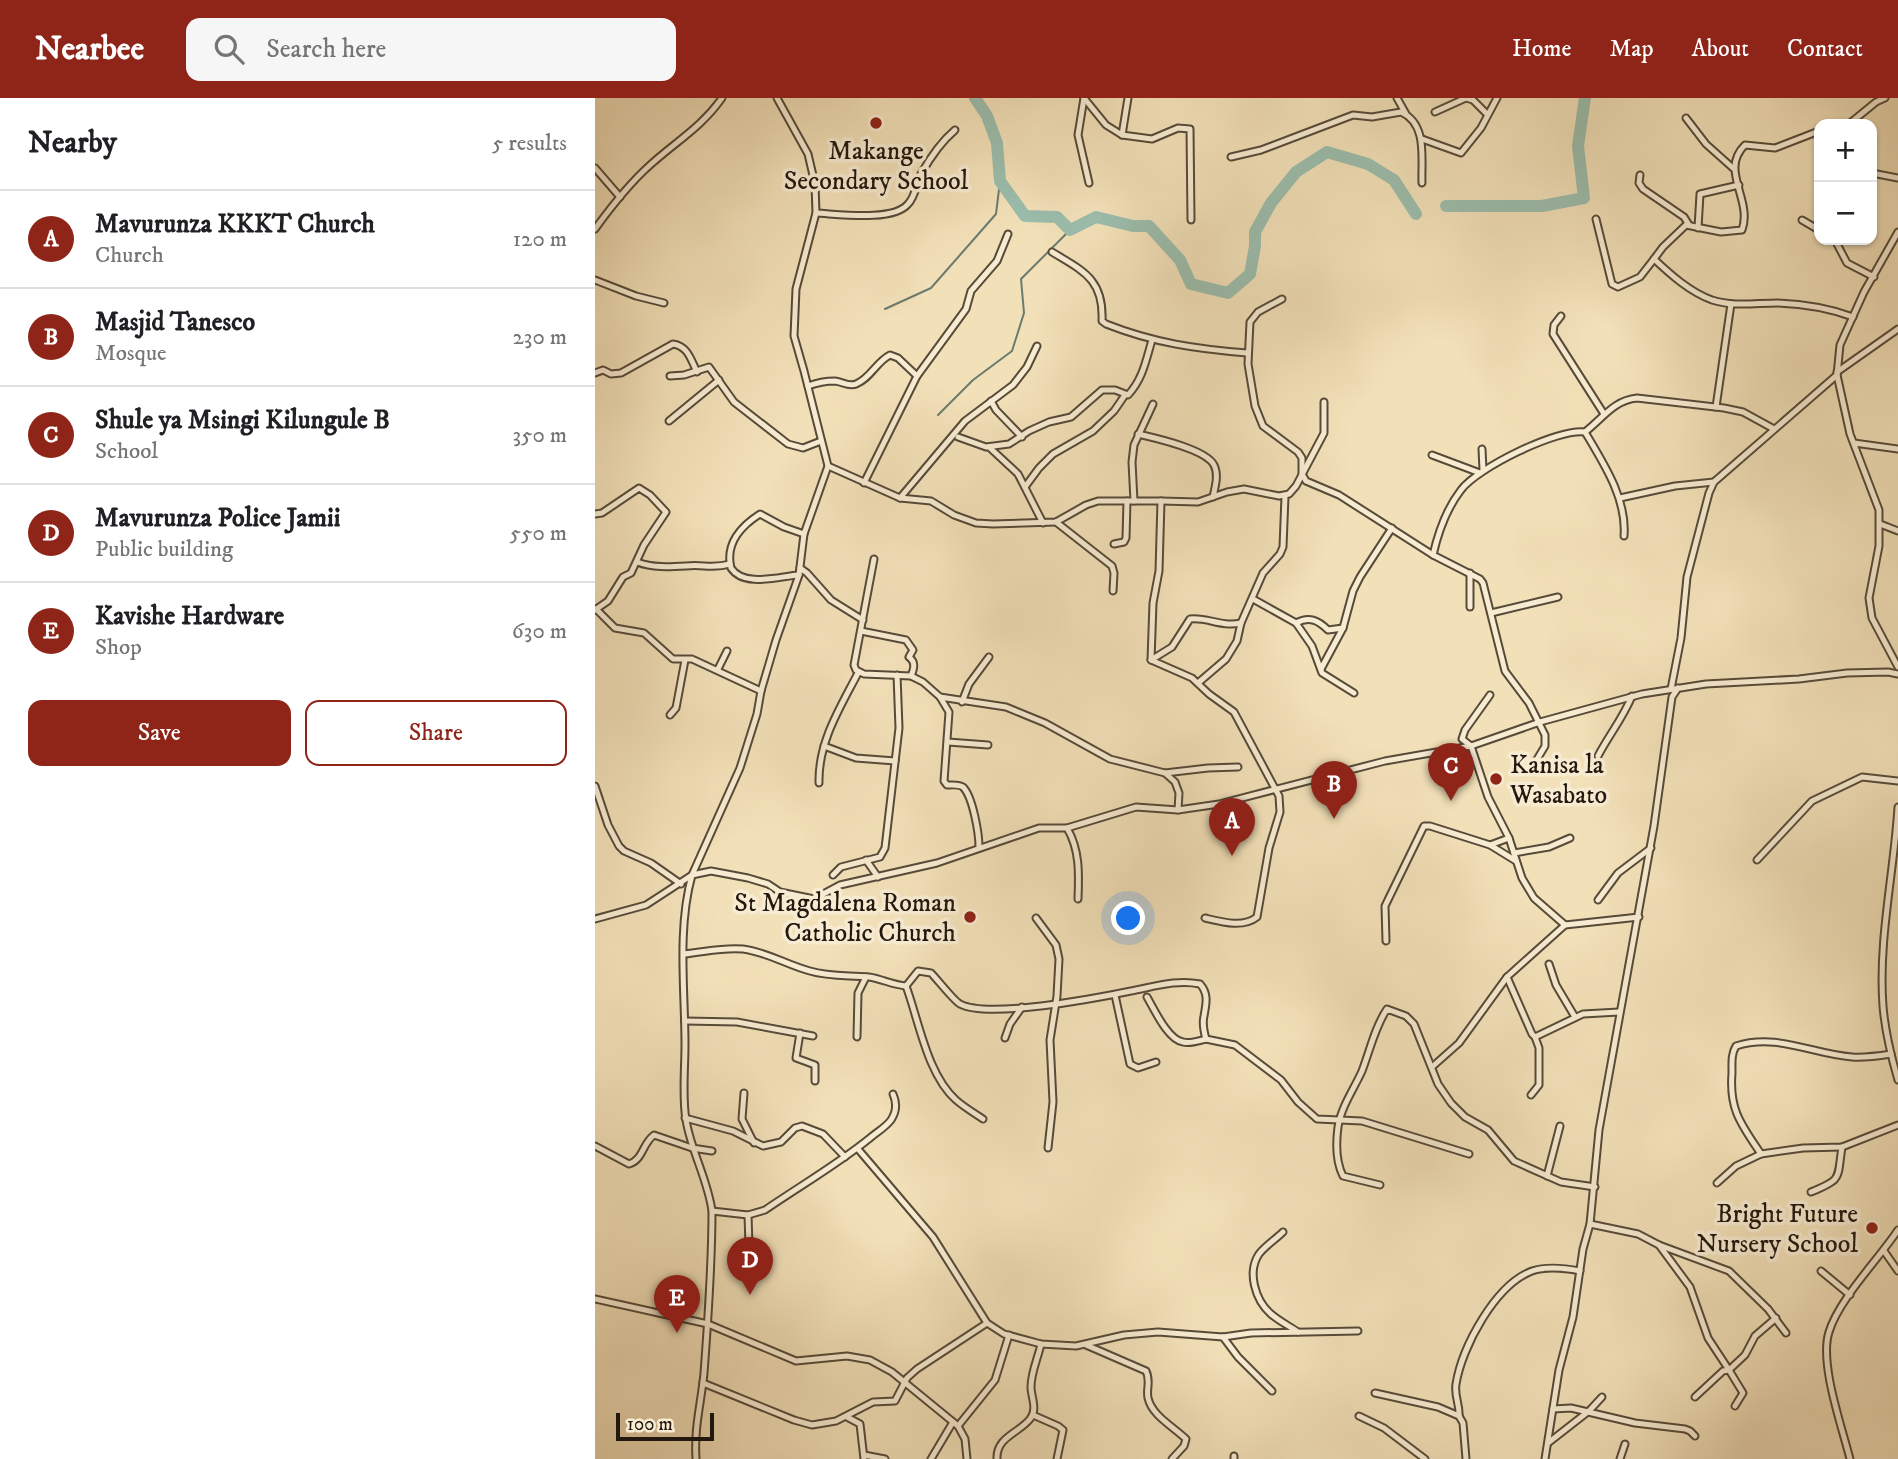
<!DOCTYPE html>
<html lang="en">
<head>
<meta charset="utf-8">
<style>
	:root { --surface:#fff; --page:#f6f6f6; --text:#202124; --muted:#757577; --line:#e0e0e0; --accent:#8f2418 }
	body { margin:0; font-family:"IM FELL DW Pica",serif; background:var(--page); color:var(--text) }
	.controls { position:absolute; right:21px; top:21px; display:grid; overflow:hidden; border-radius:14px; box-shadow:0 2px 5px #0004 }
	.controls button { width:63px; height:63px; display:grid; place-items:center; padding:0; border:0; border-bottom:2px solid var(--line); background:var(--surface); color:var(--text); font:35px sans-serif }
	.scale { position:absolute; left:21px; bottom:18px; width:98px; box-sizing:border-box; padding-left:7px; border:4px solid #22180f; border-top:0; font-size:19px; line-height:24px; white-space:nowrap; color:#22180f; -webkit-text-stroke:5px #f7ebd1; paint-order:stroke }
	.you { position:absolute; left:534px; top:821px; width:24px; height:24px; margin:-18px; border:5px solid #fff; border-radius:50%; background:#1a73e8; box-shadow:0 0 0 10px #1a73e833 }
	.badge { display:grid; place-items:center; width:46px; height:46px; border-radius:50%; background:var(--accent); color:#fff; font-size:23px; font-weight:700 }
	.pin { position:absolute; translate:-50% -58px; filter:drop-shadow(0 2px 4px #0008) }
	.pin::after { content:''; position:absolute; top:37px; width:24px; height:21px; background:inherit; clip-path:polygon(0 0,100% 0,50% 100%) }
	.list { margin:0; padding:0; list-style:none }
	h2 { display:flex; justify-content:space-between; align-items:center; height:91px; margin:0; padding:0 28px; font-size:30px }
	h2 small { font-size:23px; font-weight:400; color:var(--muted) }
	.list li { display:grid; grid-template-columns:46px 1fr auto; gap:21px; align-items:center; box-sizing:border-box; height:98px; padding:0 28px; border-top:2px solid var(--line) }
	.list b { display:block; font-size:26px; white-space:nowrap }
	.list p { margin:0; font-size:23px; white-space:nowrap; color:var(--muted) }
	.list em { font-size:23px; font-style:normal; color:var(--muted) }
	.actions { display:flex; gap:14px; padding:21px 28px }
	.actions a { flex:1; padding:16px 0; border:2px solid var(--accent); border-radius:14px; text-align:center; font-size:24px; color:var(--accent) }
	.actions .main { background:var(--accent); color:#fff }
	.icon { flex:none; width:38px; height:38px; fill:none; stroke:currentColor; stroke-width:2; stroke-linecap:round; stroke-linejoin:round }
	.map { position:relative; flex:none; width:1303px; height:1361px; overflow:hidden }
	header { display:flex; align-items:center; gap:42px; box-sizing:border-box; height:98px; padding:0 35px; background:var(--accent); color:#fff }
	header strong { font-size:33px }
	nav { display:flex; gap:38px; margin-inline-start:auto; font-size:24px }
	.search { width:490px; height:63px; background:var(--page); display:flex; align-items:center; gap:18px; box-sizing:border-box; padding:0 24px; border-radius:14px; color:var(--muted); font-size:26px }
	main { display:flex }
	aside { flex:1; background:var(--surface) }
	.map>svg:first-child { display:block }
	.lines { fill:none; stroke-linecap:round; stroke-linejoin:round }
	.stream { stroke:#6b7b6d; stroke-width:2 }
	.river { stroke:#9bbdac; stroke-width:12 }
	.street-casing { stroke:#564a39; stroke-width:9 }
	.street { stroke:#f7ebd1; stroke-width:5 }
	.poi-dot { fill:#8f2418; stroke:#f7ebd1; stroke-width:2.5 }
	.labels { text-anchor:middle; stroke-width:7; stroke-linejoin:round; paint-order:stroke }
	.poi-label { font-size:26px; fill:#22180f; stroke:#f7ebd1; text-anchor:end }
</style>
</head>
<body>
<header>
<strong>Nearbee</strong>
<div class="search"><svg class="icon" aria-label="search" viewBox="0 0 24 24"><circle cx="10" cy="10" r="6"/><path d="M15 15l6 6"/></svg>Search here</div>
<nav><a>Home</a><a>Map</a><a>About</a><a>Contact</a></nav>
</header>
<main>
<aside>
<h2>Nearby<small>5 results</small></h2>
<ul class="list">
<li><span class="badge">A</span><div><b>Mavurunza KKKT Church</b><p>Church</p></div><em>120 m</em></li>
<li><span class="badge">B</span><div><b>Masjid Tanesco</b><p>Mosque</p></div><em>230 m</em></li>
<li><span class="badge">C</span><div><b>Shule ya Msingi Kilungule B</b><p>School</p></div><em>350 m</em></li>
<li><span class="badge">D</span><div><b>Mavurunza Police Jamii</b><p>Public building</p></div><em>550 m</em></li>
<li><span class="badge">E</span><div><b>Kavishe Hardware</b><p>Shop</p></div><em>630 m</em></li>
</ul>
<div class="actions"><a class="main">Save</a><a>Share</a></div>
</aside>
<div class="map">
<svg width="1303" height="1361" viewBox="0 0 1303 1361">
	<rect width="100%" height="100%" fill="#f2e0b8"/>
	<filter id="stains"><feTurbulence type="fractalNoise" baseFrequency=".00286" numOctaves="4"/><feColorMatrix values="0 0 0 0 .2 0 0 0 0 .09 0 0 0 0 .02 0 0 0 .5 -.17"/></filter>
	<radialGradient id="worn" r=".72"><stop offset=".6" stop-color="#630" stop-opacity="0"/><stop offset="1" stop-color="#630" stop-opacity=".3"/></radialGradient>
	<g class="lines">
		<g class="stream">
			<polyline points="290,211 336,190 401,116 405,83"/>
			<polyline points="343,317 378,282 417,253 429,215 426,181 475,132"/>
		</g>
		<g class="river">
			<polyline points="380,0 392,18 402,45 405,83 430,118 462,119 475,132 501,119 538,128 554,128 585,162 596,186 633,195 655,176 660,148 660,134 676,105 701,74 732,54 773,66 799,82 821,116"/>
			<polyline points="851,108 947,108 989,100 983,48 990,0"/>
		</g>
		<g class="street-casing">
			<g id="street">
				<polyline points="489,0 511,27 527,37 557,41 583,30 595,31 596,122"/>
				<polyline points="489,0 483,37 494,85"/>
				<polyline points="802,0 811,16"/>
				<polyline points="840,14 871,0 878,2 892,16"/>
				<polyline points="1091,20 1111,46 1139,71"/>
				<polyline points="1254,26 1281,4 1290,0"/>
				<path d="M1224,33L1180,50L1150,47C1124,72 1158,102 1147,132L1126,134L1091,127L1068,149L1059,161C1076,177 1095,194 1117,202C1139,209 1160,205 1183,205C1208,206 1234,210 1258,219"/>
				<polyline points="527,37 533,0"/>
				<polyline points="827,41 866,55 886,30 902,0"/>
				<path d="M636,59L666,52L758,17L777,19L806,14C833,26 826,61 827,85"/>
				<polyline points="0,70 25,99"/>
				<polyline points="1277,75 1303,80"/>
				<polyline points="1045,77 1044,85 1048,91 1089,119 1094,127"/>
				<path d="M221,115C243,116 298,124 313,106C321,98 321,85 326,76C335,60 347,43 360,32"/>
				<polyline points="1001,121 1017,186 1023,189 1045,179 1059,161"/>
				<polyline points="1207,122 1224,132"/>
				<polyline points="1103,130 1105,96 1144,87"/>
				<path d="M0,131C16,109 34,86 54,68C80,44 106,30 127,0"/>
				<polyline points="1303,134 1269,194 1245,247 1242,277 1255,336 1284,412 1284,448 1274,500 1277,520 1303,569"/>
				<polyline points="1240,142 1252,165 1279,179"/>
				<path d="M457,154C488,173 509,181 507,223L511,226C559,245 602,251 652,255"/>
				<polyline points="0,182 41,198 69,205"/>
				<polyline points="687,201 663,214 655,224 653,266 660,308 668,328 703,354 707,360 707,376 711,383 744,397 838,457 885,481 888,485 910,573 934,605 950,637 950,648 938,668"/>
				<polyline points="966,218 959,227 958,236 1009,316"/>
				<polyline points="1242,274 1303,231"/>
				<path d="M0,275L8,272L16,276L26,275L78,246C93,248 96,262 102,274"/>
				<polyline points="75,278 89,277 114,269 139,304 193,346 208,350 226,343"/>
				<path d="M213,288C221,285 231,283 240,283C248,284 254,289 261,286C276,280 281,264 295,257L303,260L322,278"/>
				<polyline points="396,303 401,312 427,339"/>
				<polyline points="1121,309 1136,206"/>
				<polyline points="74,323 124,282"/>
				<path d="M543,336C560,340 611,351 619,367C624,377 620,389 618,399"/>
				<path d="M363,339L391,349L414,346L434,333L454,324L476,319L507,292H520L533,297C548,281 551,262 557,242"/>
				<polyline points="1259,345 1303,351"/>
				<polyline points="394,349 423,376 448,425"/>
				<polyline points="887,351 888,372"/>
				<polyline points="837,357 885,375"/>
				<path d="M233,368L305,400L336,403L359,417L381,425L398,426L461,424L491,407L503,403H566L564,473L558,505L556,562L597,580L614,596L639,614L684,698L685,714L674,750L662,819C648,830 627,824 610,820"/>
				<polyline points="269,385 322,278 371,211 376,193 402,163 413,136"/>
				<polyline points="430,389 444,370 458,356 498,333 519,313 530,297"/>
				<polyline points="305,400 370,323 418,287 432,269 442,248"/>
				<polyline points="1025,400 1080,388 1119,384"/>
				<polyline points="539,403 537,364 539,347 558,306"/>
				<polyline points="566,403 603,404 632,394 649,391 684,398 694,396 701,388 729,335 729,304"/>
				<polyline points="0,416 7,415 44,390 55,397 71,414 49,447 36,475 28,479 13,503 0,512"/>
				<polyline points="461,424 517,468 519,475 518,493"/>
				<polyline points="1285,426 1303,433"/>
				<path d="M1029,438C1032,401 1009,366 990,334C1007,321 1019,302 1042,300L1129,310L1148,314L1179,331"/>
				<polyline points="519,446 529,444 531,440 532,403"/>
				<path d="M838,457C843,435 852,410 866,392C882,370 963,330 990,334"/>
				<polyline points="279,461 259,567 261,572 269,576 316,578 328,584 345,599 411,609 450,625 515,661 570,675 580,684 584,695 583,712"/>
				<path d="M42,464C58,470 74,469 91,468C108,466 117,471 135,466"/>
				<polyline points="205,470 212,475 236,502 268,522"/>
				<polyline points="875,475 875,509"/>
				<path d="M204,477C185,478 149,490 136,470C130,446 146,428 165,416L189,429L209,436"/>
				<polyline points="658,501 701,525 717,548 727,575 759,595"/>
				<polyline points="1,511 20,530 49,535 78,561 97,561 166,593"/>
				<polyline points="896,515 963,499"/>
				<path d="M701,525C714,518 723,522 733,532L748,530"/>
				<path d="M266,533L311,542L318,552L314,559C321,564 319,571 316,578"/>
				<path d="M556,562L577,549L595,521C613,519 625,529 646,525"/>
				<polyline points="123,571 132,553"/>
				<polyline points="726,571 748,530 758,493 765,479 797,430"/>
				<polyline points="603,585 631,561 642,543 646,525 668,475 685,456 688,449 690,398"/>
				<polyline points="1076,591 1086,540 1092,479 1114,395 1119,384 1142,364 1242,277"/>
				<polyline points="895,597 870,632 867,641 876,648 893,699 914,740 927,780 939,800 970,827"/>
				<path d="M345,599L354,614L349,683L352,687C357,687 364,686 368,689C378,699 384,736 384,749"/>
				<polyline points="367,604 374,586 394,559"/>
				<polyline points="75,617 81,610 90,562"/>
				<polyline points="353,644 393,647"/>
				<polyline points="229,648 261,660 300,663"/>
				<path d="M1003,658C1014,637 1028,620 1037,598"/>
				<polyline points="570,675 613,670 643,669"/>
				<path d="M224,685C223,644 245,610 263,575"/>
				<polyline points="0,688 13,727 24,748 29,753 56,765 86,786"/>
				<path d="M1303,709C1299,775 1283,842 1288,908C1290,933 1296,958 1303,982"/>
				<path d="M472,730C485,752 484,776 483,801"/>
				<polyline points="895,747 914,740"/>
				<polyline points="919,755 954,749 975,740"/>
				<polyline points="271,762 283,779"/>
				<polyline points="1162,762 1217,703 1267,679 1303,683"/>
				<polyline points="238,777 246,769 285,759 290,750 304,630 302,577"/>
				<polyline points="1003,802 1023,775 1056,750"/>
				<polyline points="441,820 461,847 464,861 462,898 455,942 458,1004 453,1050"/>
				<polyline points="0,821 51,807 97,777 116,773 153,780 173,786 185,794 219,801 245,787 342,765 444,730 472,730 541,709 583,712 624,706 790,663 876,648 945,624 1047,596 1111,586 1204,581 1252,575 1293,574 1303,576"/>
				<polyline points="791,843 790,808 829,728 835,728 895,747 921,763"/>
				<path d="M89,856C110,854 128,849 148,851C172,854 192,867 215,873C235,879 254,877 274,879C287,881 298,887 311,888L323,873L336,875C342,881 359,903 365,906C393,921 502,900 536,893C558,889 582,881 605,886C614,896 611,906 609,918C607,926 609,934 611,941L640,947L686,982L703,1004L722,1021L767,1023L874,1056"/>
				<polyline points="954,866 961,887 980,919"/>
				<path d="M311,888C324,923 332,976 361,1002C369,1009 379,1015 388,1021"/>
				<polyline points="520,897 535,966 543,970 561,964"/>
				<path d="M552,899C559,911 573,942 588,944C595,946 603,943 611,941"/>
				<polyline points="90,923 142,924 218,938"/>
				<polyline points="205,935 201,960 220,967 220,983"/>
				<polyline points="262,939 263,895 271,879"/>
				<polyline points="940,939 937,936 912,879 970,827 1044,819"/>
				<polyline points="410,940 415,926 427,909"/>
				<polyline points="837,969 864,945 912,879"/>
				<polyline points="149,995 147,1021 159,1045"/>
				<polyline points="936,997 944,987 944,950 940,939 988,916 1024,914"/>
				<polyline points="90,1020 138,1033 168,1048 186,1044 200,1030 207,1028 228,1036 250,1059"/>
				<path d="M0,1048L34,1066C48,1062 47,1046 59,1037L97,1050L117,1053"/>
				<polyline points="263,1051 338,1139 392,1225 409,1236 446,1246 481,1248 529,1237 563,1234 628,1239 656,1235 763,1233"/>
				<path d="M1166,1056C1146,1026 1134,1012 1137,975C1137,965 1136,956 1141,948C1182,935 1217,956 1257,959C1270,960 1283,958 1296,956"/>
				<polyline points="952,1078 965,1028"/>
				<polyline points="1122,1085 1141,1068 1166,1056 1208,1050 1247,1049 1303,1027"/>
				<path d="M785,1087L748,1078C741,1064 741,1044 743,1029C746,1009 759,991 767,973C775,952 780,929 792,911L811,918L819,926L843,986L856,1005L870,1019L893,1032L919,1063L966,1084L1000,1089"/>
				<path d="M1216,1094C1248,1081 1242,1081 1247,1049"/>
				<path d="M117,1113L153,1117L170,1112C205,1088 243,1066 275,1040C282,1034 291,1029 296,1022C302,1013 302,1005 298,996"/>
				<polyline points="153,1117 154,1148"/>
				<polyline points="995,1126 1043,1136 1064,1147 1134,1173 1173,1211 1191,1235"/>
				<path d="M688,1134C681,1141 670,1148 664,1156C652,1174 660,1202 676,1216C684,1223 694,1228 703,1234"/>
				<polyline points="1064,1147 1095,1189 1113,1240 1134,1272 1128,1273 1100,1299"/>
				<polyline points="1289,1153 1303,1173"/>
				<polyline points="1226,1173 1255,1197"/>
				<polyline points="0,1201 113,1226 201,1263 252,1258 275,1262 297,1274 363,1328 370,1341 372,1361"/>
				<polyline points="628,1239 643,1259 677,1293"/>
				<path d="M491,1247L551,1273C556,1283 551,1290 553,1300C557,1318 579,1329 591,1341L589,1348L577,1361"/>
				<polyline points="108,1285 199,1322 217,1327 241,1323 278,1304 300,1303 312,1280 322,1271 392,1225"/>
				<polyline points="780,1295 843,1309 864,1318 868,1325 871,1361"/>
				<polyline points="1140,1308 1148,1295 1134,1272 1150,1257 1160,1238 1181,1220"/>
				<polyline points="958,1311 976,1310 1040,1325 1090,1331 1095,1333 1100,1338"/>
				<polyline points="438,1317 463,1328 468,1332 462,1361"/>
				<polyline points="764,1318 789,1330 830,1361"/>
				<path d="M864,1318C865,1307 859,1298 861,1286C867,1249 900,1187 937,1173C952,1168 969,1170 985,1173"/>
				<polyline points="252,1319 265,1326 269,1361"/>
				<polyline points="363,1328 400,1282 414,1237"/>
				<polyline points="953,1345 994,1313 1007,1299"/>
				<polyline points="269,1357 290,1361"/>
				<polyline points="639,1358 639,1361"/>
				<path d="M101,1361C99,1329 106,1306 109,1275C113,1222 117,1167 117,1113C113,1082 96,1053 91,1022C87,998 90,971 90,947C90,892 82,831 97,777L145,670L162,616L166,593L181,542L204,477L209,436L233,368L209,273L199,238L201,191L221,115L220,86L213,56L182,0"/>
				<polyline points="336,1361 358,1324"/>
				<path d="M402,1361C401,1339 424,1335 435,1321C443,1311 436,1299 436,1289C436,1274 443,1260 446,1246"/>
				<polyline points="950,1361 964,1272 978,1219 988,1151 995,1126 1004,1032 1059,728 1077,599 1083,590"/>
				<polyline points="1025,1361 1030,1346"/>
				<path d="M1255,1361C1247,1329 1224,1265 1234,1234C1244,1201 1283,1162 1303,1132"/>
			</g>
		</g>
		<use href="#street" class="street"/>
	</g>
	<g class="poi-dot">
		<circle cx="281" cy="25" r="7"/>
		<circle cx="901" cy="681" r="7"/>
		<circle cx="375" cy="819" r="7"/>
		<circle cx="1277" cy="1130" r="7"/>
	</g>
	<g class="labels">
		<g class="poi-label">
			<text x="281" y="61" text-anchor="middle">Makange<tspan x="281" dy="30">Secondary School</tspan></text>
			<text x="915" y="675" text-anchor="start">Kanisa la<tspan x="915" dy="30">Wasabato</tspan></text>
			<text x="361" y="813">St Magdalena Roman<tspan x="361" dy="30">Catholic Church</tspan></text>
			<text x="1263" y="1124">Bright Future<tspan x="1263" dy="30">Nursery School</tspan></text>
		</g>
	</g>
	<rect width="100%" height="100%" filter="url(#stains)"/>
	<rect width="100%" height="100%" fill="url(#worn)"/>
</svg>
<div class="controls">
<button>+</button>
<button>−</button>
</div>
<div class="scale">100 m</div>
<div class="you"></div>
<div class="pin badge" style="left:637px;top:758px">A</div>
<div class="pin badge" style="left:739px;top:721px">B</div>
<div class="pin badge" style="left:856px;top:703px">C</div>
<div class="pin badge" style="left:155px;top:1197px">D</div>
<div class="pin badge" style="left:82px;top:1235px">E</div>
</div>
</main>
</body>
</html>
